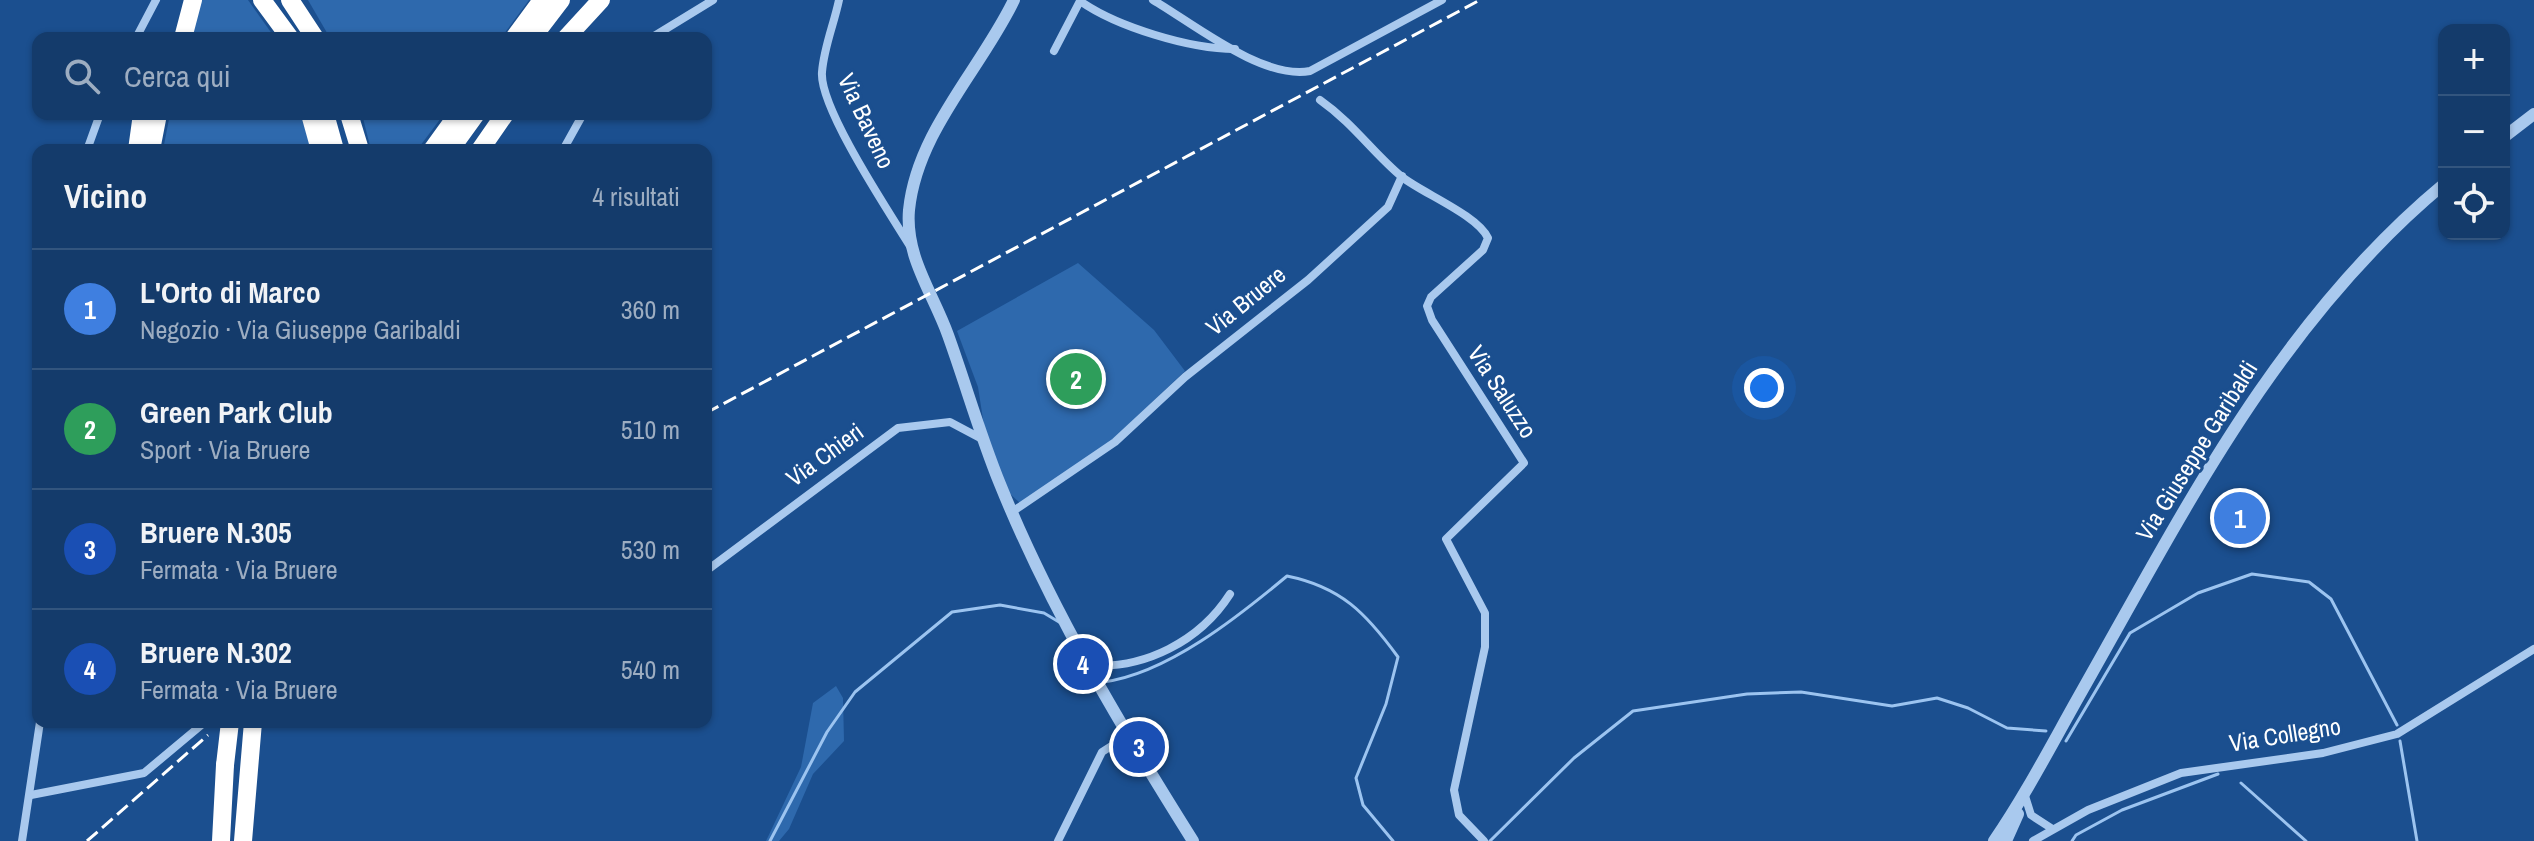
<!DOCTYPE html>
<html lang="it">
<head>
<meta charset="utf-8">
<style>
	:root { --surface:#143b6b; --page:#1d4271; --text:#f1f3f6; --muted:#9dadc1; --line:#33557e; --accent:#e797bd }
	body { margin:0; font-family:"Archivo Narrow",sans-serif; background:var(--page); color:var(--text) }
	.controls { position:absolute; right:24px; top:24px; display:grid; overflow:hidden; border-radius:16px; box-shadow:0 2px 6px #0004 }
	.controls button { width:72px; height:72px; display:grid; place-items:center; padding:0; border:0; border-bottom:2px solid var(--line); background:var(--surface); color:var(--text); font:40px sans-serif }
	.you { position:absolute; left:1764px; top:388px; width:28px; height:28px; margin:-20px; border:6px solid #fff; border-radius:50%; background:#1a73e8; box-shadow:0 0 0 12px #1a73e833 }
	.badge { display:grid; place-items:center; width:52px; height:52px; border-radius:50%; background:var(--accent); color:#fff; font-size:26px; font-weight:700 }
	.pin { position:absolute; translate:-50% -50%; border:4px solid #fff; box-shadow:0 2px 8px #0006 }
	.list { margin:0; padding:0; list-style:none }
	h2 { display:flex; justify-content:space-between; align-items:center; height:104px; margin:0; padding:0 32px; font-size:34px }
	h2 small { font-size:26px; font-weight:400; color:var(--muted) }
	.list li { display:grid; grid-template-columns:52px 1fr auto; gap:24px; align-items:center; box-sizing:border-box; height:120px; padding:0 32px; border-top:2px solid var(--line) }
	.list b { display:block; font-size:30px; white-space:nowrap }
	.list p { margin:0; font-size:26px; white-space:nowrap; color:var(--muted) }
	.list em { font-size:26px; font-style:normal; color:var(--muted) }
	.icon { flex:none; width:44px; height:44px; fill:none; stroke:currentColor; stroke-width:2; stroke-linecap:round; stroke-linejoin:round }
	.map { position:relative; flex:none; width:2534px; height:841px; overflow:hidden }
	.search { position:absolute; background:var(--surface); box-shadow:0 2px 6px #0004; left:32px; top:32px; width:680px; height:88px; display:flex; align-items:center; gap:20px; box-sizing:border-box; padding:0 28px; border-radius:16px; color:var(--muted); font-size:30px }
	.panel { position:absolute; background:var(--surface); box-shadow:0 2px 6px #0004; left:32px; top:144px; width:680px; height:584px; border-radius:16px }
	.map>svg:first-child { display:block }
	.green { fill:#2e69ad }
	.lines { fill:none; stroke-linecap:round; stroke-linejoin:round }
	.stream { stroke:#9cc4f0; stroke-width:3 }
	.minor { stroke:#a9c9ee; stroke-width:8 }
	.tertiary { stroke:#a9c9ee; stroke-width:12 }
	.motorway { stroke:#fff; stroke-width:18 }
	.rail { stroke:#fff; stroke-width:3; stroke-dasharray:14 6; stroke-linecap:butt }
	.motorway-bridge { stroke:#fff; stroke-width:18 }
	.labels { text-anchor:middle; stroke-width:6; stroke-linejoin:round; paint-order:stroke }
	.street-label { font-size:24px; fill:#fff; stroke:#1b4f8f }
</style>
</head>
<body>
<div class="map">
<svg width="2534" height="841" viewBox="0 0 2534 841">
	<rect width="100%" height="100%" fill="#1b4f8f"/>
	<g class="green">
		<polygon points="201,0 248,0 275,38 191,38"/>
		<polygon points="308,0 529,0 501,38 330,38"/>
		<polygon points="170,114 301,114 311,150 163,150"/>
		<polygon points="362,114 444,114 417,150 371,150"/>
		<polygon points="1078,263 1154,330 1185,371 1111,441 1021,504 992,477 978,387 957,331"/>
		<polygon points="836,686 843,698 844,741 813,774 789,829 779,841 766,841 801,767 813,703"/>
	</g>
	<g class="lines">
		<g class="stream">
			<polyline points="1072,646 1079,671 1088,682"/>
			<path d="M1103,682C1167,674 1239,616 1287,576C1341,587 1366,613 1398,657L1386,704L1356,778L1363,805L1393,841"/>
			<polyline points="2066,741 2130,633 2198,593 2252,574 2309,582 2331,599 2397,725"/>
			<polyline points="2400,741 2417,841"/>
			<polyline points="2241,783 2306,841"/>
			<polyline points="770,841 827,732 855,692 952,612 1000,605 1044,613 1059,622"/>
			<polyline points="1490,841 1574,758 1633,711 1747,694 1801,692 1892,706 1937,698 1968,708 2007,728 2046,731"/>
			<polyline points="2072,841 2076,835 2122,810 2218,774"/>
		</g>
		<g class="minor">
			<path d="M839,0C834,24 824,47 822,72C819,107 889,212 910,246"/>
			<path d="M1153,0C1194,24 1263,80 1310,71L1442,0"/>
			<polyline points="136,38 156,0"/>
			<polyline points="651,38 713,0"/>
			<path d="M1054,51L1080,1C1117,27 1190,49 1235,49"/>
			<path d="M1320,100C1354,124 1373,153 1402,177C1424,194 1477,215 1488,238L1483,250L1431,297L1427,306L1432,320L1524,463L1446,539L1485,613V647L1454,790L1459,815L1484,841"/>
			<polyline points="87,150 100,114"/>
			<polyline points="563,150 583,114"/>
			<polyline points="1012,512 1115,442 1185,377 1308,280 1388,207 1402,176"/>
			<polyline points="706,571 898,428 950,422 982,439"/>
			<path d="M1088,665C1144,670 1200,641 1230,594"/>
			<polyline points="31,795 144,773 205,722"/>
			<polyline points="2025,796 2031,815 2051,828"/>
			<polyline points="22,841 40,722"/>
			<polyline points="1058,841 1102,752 1127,736"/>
			<polyline points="2033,841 2088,810 2181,773 2323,753 2397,734 2534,649"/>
		</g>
		<g class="tertiary">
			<path d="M1014,0C981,69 917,131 909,210C905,257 933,293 948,335C966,385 980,435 1000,484C1050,608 1122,728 1193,841"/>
			<polyline points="2504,137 2534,114"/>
			<path d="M1994,841C2027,793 2054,740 2083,689C2186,507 2280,320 2444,184"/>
			<polyline points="2006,841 2018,814"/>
		</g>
		<g class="motorway">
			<polyline points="262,0 290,38"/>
			<polyline points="290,0 315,38"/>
			<polyline points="183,38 193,0"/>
			<polyline points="514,38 542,0"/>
			<polyline points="532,38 561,0"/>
			<polyline points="566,38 601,0"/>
			<polyline points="310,114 320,150"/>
			<polyline points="325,114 335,150"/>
			<polyline points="349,114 360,150"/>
			<polyline points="137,150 142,114"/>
			<polyline points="151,150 158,114"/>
			<polyline points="432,150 458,114"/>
			<polyline points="450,150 476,114"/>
			<polyline points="480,150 505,114"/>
			<polyline points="221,841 225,765"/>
			<polyline points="243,841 253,722"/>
		</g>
		<g class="rail">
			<polyline points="706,413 1480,0"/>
			<polyline points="87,841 208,735"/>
		</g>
		<polyline class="motorway-bridge" points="225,765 230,722"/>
	</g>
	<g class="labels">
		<g class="street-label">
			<text transform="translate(866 121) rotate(65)" y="8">Via Baveno</text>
			<text transform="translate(1246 301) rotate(-39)" y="8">Via Bruere</text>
			<text transform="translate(1502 392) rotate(57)" y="8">Via Saluzzo</text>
			<text transform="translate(2197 451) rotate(-58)" y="8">Via Giuseppe Garibaldi</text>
			<text transform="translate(825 455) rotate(-36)" y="8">Via Chieri</text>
			<text transform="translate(2285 735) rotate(-9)" y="8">Via Collegno</text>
		</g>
	</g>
</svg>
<div class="controls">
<button>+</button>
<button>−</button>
<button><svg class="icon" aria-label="locate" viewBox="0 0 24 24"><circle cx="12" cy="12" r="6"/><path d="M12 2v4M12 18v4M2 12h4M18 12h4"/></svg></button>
</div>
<div class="you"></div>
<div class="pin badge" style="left:2240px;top:518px;background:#3f7fe0">1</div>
<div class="pin badge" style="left:1076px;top:379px;background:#2e9e5b">2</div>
<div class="pin badge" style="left:1139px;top:747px;background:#1a4fb4">3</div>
<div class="pin badge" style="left:1083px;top:664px;background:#1a4fb4">4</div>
<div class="search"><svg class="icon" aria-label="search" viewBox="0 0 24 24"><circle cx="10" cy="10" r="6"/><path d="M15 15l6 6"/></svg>Cerca qui</div>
<section class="panel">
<h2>Vicino<small>4 risultati</small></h2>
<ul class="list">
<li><span class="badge" style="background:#3f7fe0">1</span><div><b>L'Orto di Marco</b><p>Negozio · Via Giuseppe Garibaldi</p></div><em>360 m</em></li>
<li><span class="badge" style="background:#2e9e5b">2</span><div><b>Green Park Club</b><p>Sport · Via Bruere</p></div><em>510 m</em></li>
<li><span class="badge" style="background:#1a4fb4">3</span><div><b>Bruere N.305</b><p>Fermata · Via Bruere</p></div><em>530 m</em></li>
<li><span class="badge" style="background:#1a4fb4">4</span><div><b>Bruere N.302</b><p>Fermata · Via Bruere</p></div><em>540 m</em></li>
</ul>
</section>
</div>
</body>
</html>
